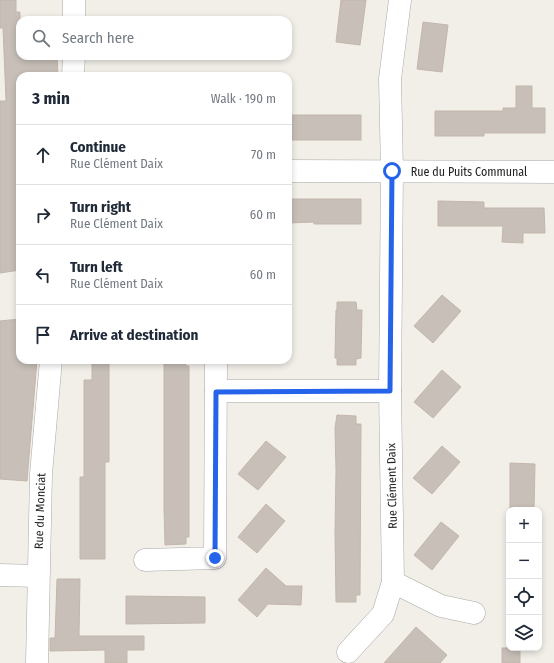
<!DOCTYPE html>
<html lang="en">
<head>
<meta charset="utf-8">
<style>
	:root { --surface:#fff; --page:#f2f2f3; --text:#1f2937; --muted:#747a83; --line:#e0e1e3 }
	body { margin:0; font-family:"Fira Sans Condensed",sans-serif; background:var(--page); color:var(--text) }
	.controls { position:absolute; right:12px; bottom:12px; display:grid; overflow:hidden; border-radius:8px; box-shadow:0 2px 6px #0003 }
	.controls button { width:36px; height:36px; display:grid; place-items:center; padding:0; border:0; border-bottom:1px solid var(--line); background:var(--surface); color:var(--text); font:20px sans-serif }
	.stop { position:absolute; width:12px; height:12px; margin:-9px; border:3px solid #2563eb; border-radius:50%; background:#fff }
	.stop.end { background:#2563eb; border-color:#fff; box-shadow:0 1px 4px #0008 }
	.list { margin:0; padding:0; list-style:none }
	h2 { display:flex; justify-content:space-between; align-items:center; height:52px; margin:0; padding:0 16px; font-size:17px }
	h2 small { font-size:13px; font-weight:400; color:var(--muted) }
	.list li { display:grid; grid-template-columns:26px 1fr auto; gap:12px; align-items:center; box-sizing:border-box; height:60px; padding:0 16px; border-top:1px solid var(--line) }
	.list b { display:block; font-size:15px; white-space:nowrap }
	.list p { margin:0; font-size:13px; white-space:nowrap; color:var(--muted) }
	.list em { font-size:13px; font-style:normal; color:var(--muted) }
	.icon { flex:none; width:22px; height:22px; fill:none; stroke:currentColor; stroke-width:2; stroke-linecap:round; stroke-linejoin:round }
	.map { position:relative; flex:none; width:554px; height:663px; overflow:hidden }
	.search { position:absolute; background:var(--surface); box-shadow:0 2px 6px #0003; left:16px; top:16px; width:276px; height:44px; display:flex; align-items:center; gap:10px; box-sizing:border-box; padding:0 14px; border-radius:12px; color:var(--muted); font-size:15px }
	.panel { position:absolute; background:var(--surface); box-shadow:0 2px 6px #0003; left:16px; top:72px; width:276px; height:292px; border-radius:12px }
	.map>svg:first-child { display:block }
	.building { fill:#c7bfb8; stroke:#c4b6ab }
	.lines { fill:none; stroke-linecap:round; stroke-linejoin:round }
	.minor-casing { stroke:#a9a9a9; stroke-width:23 }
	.minor { stroke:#fff; stroke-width:22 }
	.route { stroke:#2563eb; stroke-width:5 }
	.labels { text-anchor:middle; stroke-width:4; stroke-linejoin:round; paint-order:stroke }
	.street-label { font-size:12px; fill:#222; stroke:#fff }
</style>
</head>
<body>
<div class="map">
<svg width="554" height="663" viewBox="0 0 554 663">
	<rect width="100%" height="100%" fill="#f2efe9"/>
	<g class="building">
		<polygon points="0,0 16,0 16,12 20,12 20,56 57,56 58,76 20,76 20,270 0,273 0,101 6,101 3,28 0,28"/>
		<polygon points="341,0 366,0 360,45 336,42"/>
		<polygon points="423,22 448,25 442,72 417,69"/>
		<polygon points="516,86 532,86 532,108 545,108 545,133 484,133 484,136 435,136 435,111 503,111 503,108 516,108"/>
		<rect x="288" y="115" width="73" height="25"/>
		<polygon points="288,199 361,199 361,224 314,224 314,222 288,223"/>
		<polygon points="438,201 484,202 484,208 544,208 545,233 523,233 523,243 502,242 503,226 438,226"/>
		<polygon points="442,295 461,311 433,343 414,326"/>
		<polygon points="337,302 356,302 357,310 362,310 361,358 356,359 356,365 337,365 337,358 335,358 336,310 337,309"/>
		<polygon points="20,319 20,360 37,360 27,481 0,479 0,321"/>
		<polygon points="92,360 109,360 109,462 105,462 105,559 80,559 80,477 84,477 84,380 92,380"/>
		<polygon points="164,360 185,360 186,366 189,366 189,537 186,537 186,544 165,545 164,509"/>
		<polygon points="442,370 461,387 433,418 414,402"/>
		<polygon points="337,415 356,416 356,424 361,424 360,595 356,595 356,602 336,602 335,533 336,471 335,428"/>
		<polygon points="266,441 286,457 258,490 238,474"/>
		<polygon points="442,446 460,462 432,494 413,478"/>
		<polygon points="510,463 535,464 534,510 510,510"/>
		<polygon points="266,504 285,521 257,553 238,537"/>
		<polygon points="441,522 459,536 432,570 414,555"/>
		<polygon points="266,568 286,586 302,586 301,605 268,604 257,617 238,600"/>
		<polygon points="57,579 80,579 79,636 144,636 144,650 127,650 127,663 105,663 105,650 50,651 50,638 55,638"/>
		<polygon points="126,596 205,597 205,623 126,624"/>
		<polygon points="416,627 447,655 440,663 384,663"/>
		<rect x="502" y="648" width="18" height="15"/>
	</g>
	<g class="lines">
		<g class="minor-casing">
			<g id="minor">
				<polyline points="74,0 74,20"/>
				<polyline points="73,76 74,56"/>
				<polyline points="288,171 554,172"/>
				<polyline points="216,391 390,391"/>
				<polyline points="145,560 215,558 216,360"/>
				<polyline points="0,575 38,576"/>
				<polyline points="393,582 390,391 392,171 390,79 400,0"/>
				<polyline points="348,652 383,614 393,582 441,606 474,613"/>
				<polyline points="37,663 41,474 51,360"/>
			</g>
		</g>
		<use href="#minor" class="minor"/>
	</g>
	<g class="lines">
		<polyline class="route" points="215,558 216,392 390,391 392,171"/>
	</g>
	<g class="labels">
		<g class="street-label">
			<text x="469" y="176">Rue du Puits Communal</text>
			<text transform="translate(392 486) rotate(-91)" y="4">Rue Clément Daix</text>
			<text transform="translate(40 511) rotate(-88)" y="4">Rue du Monciat</text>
		</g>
	</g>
</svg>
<div class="controls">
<button>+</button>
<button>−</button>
<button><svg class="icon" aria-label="locate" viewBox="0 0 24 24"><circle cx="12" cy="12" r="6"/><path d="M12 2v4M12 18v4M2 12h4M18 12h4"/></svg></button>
<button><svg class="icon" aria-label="layers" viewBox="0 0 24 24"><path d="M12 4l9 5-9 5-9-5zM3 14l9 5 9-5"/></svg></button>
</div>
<div class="stop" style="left:392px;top:171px"></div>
<div class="stop end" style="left:215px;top:558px"></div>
<div class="search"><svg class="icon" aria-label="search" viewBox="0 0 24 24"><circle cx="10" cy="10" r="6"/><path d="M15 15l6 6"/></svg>Search here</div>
<section class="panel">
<h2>3 min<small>Walk · 190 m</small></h2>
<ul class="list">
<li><svg class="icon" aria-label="ahead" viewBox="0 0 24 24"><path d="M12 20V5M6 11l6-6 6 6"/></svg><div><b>Continue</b><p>Rue Clément Daix</p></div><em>70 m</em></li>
<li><svg class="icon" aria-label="right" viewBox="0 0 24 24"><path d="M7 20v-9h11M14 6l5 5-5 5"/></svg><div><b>Turn right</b><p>Rue Clément Daix</p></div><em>60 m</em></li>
<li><svg class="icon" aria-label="left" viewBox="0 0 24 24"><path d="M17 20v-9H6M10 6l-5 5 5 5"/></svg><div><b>Turn left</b><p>Rue Clément Daix</p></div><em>60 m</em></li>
<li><svg class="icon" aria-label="arrive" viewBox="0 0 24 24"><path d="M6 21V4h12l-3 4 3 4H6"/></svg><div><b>Arrive at destination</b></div></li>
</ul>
</section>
</div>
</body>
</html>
